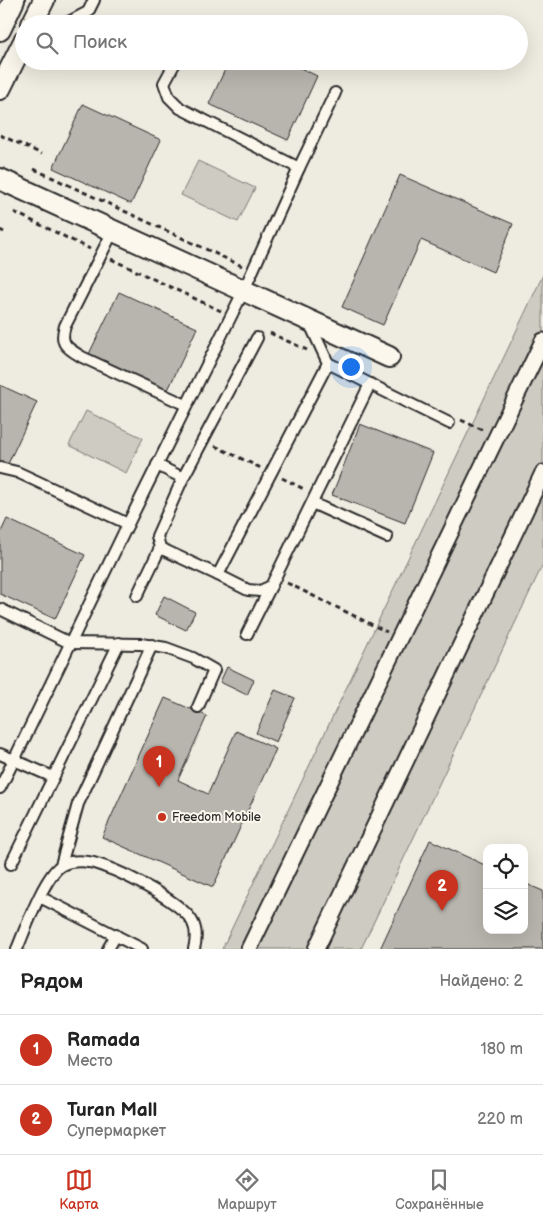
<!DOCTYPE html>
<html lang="ru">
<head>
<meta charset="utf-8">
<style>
	:root { --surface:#fff; --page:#f6f6f6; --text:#222; --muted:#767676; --line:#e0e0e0; --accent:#c8321e }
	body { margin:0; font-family:"Balsamiq Sans",sans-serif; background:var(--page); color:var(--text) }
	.controls { position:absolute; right:15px; bottom:15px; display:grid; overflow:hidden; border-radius:10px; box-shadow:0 5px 20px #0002 }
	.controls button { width:45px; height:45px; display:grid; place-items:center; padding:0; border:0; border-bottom:1px solid var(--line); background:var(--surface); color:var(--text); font:25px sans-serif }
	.you { position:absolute; left:350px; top:366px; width:18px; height:18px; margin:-12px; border:4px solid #fff; border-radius:50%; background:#1a73e8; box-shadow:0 0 0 8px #1a73e833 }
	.badge { display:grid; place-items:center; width:32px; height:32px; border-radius:50%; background:var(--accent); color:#fff; font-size:16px; font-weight:700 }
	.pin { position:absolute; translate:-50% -41px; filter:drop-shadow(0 1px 2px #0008) }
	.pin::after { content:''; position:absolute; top:26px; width:18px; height:15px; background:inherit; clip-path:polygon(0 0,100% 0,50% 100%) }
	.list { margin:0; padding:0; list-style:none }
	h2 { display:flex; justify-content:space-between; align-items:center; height:65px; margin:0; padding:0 20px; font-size:21px }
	h2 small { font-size:16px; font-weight:400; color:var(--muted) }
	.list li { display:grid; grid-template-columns:32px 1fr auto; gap:15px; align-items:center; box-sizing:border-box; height:70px; padding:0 20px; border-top:1px solid var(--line) }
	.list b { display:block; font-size:19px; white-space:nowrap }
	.list p { margin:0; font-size:16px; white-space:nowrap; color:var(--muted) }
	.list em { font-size:16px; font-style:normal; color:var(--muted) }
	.icon { flex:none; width:28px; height:28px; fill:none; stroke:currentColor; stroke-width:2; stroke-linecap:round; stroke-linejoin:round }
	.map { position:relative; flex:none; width:543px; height:949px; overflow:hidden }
	.search { position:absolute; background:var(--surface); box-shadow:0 5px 20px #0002; left:15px; right:15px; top:15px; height:55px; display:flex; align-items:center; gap:12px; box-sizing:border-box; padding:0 18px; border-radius:28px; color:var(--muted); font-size:19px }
	.sheet { height:205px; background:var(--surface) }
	nav { display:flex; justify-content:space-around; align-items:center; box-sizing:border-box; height:70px; border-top:1px solid var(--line); background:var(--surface); font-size:14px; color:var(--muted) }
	nav a { display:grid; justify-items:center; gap:2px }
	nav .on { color:var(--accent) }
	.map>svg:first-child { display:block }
	.green { fill:#cecbc2; stroke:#7c7b76 }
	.building { fill:#b8b5ae; stroke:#2b2b2b }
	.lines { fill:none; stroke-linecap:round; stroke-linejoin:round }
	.service-casing { stroke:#2b2b2b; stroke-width:14 }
	.pedestrian-casing { stroke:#2b2b2b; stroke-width:19 }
	.minor-casing { stroke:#2b2b2b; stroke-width:24 }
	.path { stroke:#2b2b2b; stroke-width:3; stroke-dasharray:5 4; stroke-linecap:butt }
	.service { stroke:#fbf7ec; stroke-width:10 }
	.pedestrian { stroke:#fbf7ec; stroke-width:15 }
	.minor { stroke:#fbf7ec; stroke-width:20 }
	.poi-dot { fill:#c8321e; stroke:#fbf7ec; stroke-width:2 }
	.labels { text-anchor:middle; stroke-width:4; stroke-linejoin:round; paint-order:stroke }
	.poi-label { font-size:12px; fill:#2b2b2b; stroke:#fbf7ec; text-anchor:start }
</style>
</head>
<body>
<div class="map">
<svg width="543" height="949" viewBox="0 0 543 949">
	<rect width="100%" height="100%" fill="#eeebe0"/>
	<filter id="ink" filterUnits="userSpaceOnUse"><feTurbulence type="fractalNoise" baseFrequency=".02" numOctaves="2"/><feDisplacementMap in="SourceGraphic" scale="10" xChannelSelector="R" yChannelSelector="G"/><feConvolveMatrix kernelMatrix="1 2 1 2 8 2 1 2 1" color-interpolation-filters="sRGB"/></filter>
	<g filter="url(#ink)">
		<g class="green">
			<polygon points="198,161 255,188 238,222 181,195"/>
			<polygon points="543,275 543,564 361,949 222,949"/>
			<polygon points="86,411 143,438 126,473 69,445"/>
		</g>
		<g class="building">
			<polygon points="229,61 286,61 317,76 288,140 209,104"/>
			<polygon points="83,104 161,140 131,204 53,168"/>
			<polygon points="400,175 513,224 493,272 421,240 383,325 342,307"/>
			<polygon points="119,292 197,328 167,392 88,356"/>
			<polygon points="0,385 37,402 7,466 0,463"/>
			<polygon points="360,424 433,453 405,523 332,495"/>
			<polygon points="7,519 85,555 55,619 0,594 0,534"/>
			<polygon points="164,596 195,612 186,630 155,615"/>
			<polygon points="227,667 254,680 247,695 220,682"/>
			<polygon points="275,690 295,698 276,742 256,733"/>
			<polygon points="165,698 207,716 178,780 208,794 236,731 276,749 213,887 102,837"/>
			<polygon points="430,840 487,866 487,930 524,930 524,883 543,891 543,949 380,949"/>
		</g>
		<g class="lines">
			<g class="service-casing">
				<g id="service">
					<polyline points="65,24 88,12 94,0"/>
					<polyline points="176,61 164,83 169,97 180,108 299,168"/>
					<path d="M113,231L65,326C59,344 67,348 82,357L186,405"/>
					<polyline points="370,384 449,423"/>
					<polyline points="157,465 183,478 257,338"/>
					<polyline points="0,468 17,472 30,478 128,524"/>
					<polyline points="183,478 157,536 160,548 218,575 328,363 310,324"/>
					<polyline points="312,503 387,537"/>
					<polyline points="218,575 248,590 260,591 271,586 370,384 328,363"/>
					<polyline points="137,596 160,548"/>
					<polyline points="0,609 70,643 141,644 166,648 193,658 214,670 198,707"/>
					<polyline points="247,634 271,586"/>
					<polyline points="0,754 14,760 128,524 244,290 299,168 335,93"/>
					<polyline points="0,788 14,760 53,777"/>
					<polyline points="11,864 119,643"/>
					<polyline points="61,865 78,804 152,645"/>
					<polyline points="40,897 142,949"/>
					<path d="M17,949C25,930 45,874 62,865C74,859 91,861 103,866C124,873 184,903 193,923C197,931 196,941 194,949"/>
					<polyline points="108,949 116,935"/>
				</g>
			</g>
			<g class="pedestrian-casing">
				<g id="pedestrian">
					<polyline points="249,949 543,341"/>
					<polyline points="316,949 543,473"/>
				</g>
			</g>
			<g class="minor-casing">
				<g id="minor">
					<polyline points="32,24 44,0"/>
					<polyline points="0,30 14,0"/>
					<polyline points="0,89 24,41"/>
					<polyline points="0,179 389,357"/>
				</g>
			</g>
			<g class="path">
				<polyline points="0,135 42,154"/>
				<polyline points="34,169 242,266"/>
				<polyline points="14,212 90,249"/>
				<polyline points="0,230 4,232"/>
				<polyline points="111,259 221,311"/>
				<polyline points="270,333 307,350"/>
				<polyline points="461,420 485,431"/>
				<polyline points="215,446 261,468"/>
				<polyline points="282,478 306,490"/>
				<polyline points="287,583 387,632"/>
			</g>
			<use href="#service" class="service"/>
			<use href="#pedestrian" class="pedestrian"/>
			<use href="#minor" class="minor"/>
		</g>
	</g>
	<circle class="poi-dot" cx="162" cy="817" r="5"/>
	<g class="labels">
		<g class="poi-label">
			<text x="172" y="821">Freedom Mobile</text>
		</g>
	</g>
</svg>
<div class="controls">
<button><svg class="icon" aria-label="locate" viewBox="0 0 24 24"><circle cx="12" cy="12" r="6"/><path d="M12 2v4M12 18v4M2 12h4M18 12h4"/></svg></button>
<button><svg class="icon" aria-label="layers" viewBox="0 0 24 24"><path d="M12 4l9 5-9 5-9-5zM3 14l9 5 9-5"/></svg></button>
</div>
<div class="you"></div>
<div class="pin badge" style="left:159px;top:787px">1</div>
<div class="pin badge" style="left:442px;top:911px">2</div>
<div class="search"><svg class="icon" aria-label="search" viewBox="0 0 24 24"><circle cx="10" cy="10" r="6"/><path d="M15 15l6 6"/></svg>Поиск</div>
</div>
<section class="sheet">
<h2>Рядом<small>Найдено: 2</small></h2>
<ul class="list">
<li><span class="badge">1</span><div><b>Ramada</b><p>Место</p></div><em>180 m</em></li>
<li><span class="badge">2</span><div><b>Turan Mall</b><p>Супермаркет</p></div><em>220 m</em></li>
</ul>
</section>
<nav>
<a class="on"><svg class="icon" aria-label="map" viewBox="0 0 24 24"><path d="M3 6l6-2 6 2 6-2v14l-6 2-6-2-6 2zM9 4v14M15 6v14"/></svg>Карта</a>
<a><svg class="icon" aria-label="directions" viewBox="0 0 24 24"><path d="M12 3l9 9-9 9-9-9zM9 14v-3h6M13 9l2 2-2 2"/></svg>Маршрут</a>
<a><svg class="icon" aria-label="saved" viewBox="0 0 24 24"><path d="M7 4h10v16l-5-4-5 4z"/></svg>Сохранённые</a>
</nav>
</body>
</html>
